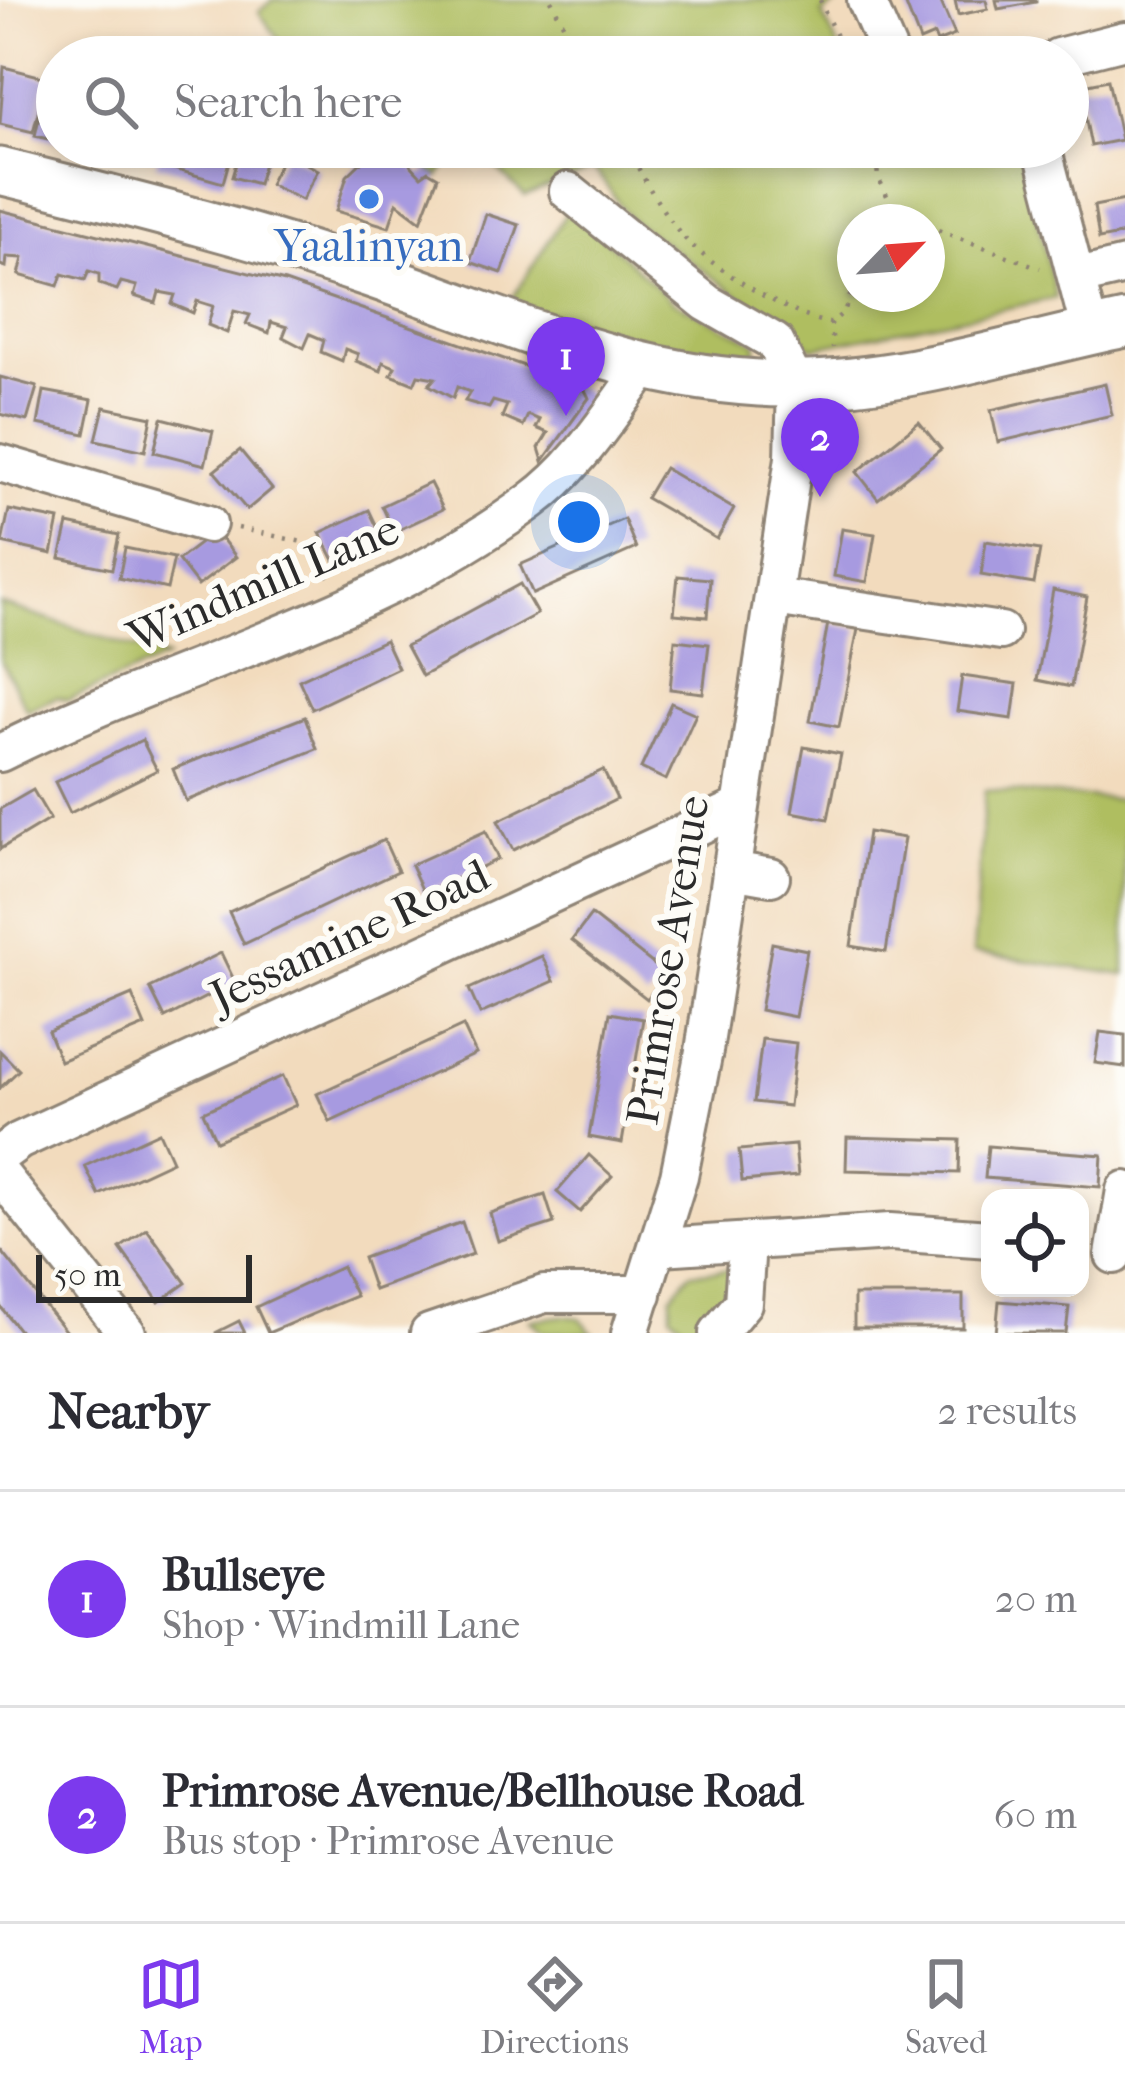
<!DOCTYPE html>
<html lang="en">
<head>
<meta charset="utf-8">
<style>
	:root { --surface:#fff; --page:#f7f7f7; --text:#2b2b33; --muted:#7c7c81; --line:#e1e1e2; --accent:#7c3aed }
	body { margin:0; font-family:"IM FELL French Canon",serif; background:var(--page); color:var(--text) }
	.controls { position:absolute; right:36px; bottom:36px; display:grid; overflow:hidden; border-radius:24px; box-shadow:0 6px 18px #0003 }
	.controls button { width:108px; height:108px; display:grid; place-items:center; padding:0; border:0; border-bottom:3px solid var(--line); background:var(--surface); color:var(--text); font:60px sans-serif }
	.compass { position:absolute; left:837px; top:204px; width:108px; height:108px; border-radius:50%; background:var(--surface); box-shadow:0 6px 18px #0003; rotate:65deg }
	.scale { position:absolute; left:36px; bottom:30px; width:216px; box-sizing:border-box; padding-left:12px; border:6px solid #2b2b2b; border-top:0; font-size:33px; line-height:42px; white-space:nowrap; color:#2b2b2b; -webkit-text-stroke:9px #fdfcf7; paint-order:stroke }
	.you { position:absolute; left:579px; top:522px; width:42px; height:42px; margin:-30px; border:9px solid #fff; border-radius:50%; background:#1a73e8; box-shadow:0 0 0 18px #1a73e833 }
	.badge { display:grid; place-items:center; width:78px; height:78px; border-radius:50%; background:var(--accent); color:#fff; font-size:39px; font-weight:700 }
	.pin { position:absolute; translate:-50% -99px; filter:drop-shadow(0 3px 6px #0008) }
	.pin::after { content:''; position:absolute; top:63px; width:42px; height:36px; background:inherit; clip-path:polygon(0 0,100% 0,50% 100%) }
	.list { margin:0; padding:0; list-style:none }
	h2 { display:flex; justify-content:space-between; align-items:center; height:156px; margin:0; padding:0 48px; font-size:51px }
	h2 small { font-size:39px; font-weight:400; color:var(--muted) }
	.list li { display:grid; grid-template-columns:78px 1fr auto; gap:36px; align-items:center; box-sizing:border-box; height:216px; padding:0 48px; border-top:3px solid var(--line) }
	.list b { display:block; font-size:45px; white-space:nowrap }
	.list p { margin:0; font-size:39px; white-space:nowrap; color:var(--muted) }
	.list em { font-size:39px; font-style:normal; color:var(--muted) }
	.icon { flex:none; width:66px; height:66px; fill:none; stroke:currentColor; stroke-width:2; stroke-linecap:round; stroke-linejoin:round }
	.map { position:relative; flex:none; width:1125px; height:1333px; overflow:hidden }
	.search { position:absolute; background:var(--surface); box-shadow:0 6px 18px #0003; left:36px; right:36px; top:36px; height:132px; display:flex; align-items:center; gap:30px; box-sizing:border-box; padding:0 42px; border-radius:66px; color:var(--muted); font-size:45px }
	.sheet { height:588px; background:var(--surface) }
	nav { display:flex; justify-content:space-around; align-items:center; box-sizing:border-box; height:168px; border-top:3px solid var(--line); background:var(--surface); font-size:33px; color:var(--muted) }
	nav a { display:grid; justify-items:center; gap:6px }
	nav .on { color:var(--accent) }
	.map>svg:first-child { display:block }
	.green { fill:#afbe60; stroke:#6d7446; stroke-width:3; fill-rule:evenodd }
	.building { fill:#a79ae0 }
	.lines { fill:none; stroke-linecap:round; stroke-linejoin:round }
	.minor-casing { stroke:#8e8374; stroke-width:42 }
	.major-casing { stroke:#8e8374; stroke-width:51 }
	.path { stroke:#8e8374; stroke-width:4.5; stroke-dasharray:3 9; stroke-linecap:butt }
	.minor { stroke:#fff; stroke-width:36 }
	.major { stroke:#fff; stroke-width:45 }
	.shop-dot { fill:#3f7fe0; stroke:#fdfcf7; stroke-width:4.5 }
	.labels { text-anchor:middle; stroke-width:12; stroke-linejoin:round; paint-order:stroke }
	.shop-label { font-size:45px; fill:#366cbe; stroke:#fdfcf7 }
	.street-label { font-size:45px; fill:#2b2b2b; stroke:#fdfcf7 }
</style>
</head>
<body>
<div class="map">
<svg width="1125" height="1333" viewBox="0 0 1125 1333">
	<rect width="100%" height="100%" fill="#fdfcf7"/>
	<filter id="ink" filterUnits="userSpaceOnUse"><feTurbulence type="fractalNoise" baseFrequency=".00833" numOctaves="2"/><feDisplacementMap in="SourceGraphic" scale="24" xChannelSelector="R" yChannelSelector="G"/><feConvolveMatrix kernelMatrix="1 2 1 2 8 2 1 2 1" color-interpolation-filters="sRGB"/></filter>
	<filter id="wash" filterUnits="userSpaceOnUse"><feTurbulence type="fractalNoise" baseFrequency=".004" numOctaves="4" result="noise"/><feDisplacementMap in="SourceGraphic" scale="48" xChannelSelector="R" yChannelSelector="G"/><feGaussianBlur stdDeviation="2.7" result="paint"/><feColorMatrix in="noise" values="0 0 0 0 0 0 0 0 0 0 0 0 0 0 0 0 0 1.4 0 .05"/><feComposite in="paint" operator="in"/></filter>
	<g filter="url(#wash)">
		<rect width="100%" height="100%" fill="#f2dbbd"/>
		<g class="green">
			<polygon points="273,0 843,0 822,14 843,57 291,57 259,12"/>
			<polygon points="405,147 459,147 438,177"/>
			<path d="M475,147H1021L1056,298L813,348L629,218L594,168L525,196ZM855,222H927V294H855Z"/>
			<polygon points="570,207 672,301 757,343 755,354 649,348 510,302"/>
			<polygon points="0,604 166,658 68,700 57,697 27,710 0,659"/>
			<polygon points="985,790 1125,800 1125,975 973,953"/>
			<polygon points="732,1269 724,1310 702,1326 684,1325 671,1314 671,1296 690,1273"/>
			<polygon points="562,1316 580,1318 593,1333 545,1333 530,1320"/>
		</g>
		<g id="blocks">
			<g class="building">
				<polygon points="904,0 940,0 955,35 937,42 934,35 920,41"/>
				<polygon points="955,0 986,0 988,9 958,15"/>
				<polygon points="996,0 1036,0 1036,2 998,9"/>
				<polygon points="4,67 47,78 33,132 0,124"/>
				<polygon points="1108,80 1121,140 1091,146 1079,86"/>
				<polygon points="44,95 57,98 57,141 35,136"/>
				<polygon points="161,147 233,147 223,183 156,164"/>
				<polygon points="241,147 268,149 258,184 232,177"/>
				<polygon points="377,147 394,147 421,176 428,171 438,177 421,221 397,203 389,227 336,211 347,176"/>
				<polygon points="285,153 318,170 302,200 269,184"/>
				<polygon points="1125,200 1125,234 1099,239 1094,206"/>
				<polygon points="0,210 285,282 527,367 585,390 589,398 543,461 539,448 548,433 536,428 540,420 528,415 523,426 502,417 507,405 493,401 489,408 465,401 470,392 457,387 453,398 429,385 435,378 418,375 414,384 391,375 395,367 383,362 381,371 356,361 358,354 345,349 342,361 321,352 324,340 310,334 304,348 283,337 287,327 271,322 269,333 246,324 250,315 234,311 227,333 208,325 213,306 197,301 193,313 172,304 175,295 159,292 156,303 134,296 137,286 121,282 117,290 99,284 99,274 89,271 85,280 62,274 58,286 19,275 23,258 7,257 6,267 0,265"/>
				<polygon points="486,214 519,225 502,273 470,262"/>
				<polygon points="0,377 37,387 27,421 0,414"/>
				<polygon points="1105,384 1112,415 998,442 991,410"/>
				<polygon points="44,391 92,400 85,434 38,424"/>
				<polygon points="104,407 152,417 145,451 96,440"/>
				<polygon points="162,418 213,431 205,465 154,452"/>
				<polygon points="919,422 941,449 878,499 857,472"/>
				<polygon points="240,450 272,489 247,510 214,471"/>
				<polygon points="664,468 734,509 717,539 646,498"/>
				<polygon points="430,483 443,509 394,532 382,506"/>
				<polygon points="9,510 59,520 52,554 2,543"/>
				<polygon points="369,510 383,539 335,562 320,533"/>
				<polygon points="624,519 636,548 533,594 520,565"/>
				<polygon points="68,524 119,535 112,569 60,558"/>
				<polygon points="842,529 875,534 867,582 834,576"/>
				<polygon points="216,531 236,557 198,586 178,560"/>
				<polygon points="986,541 1040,550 1034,584 981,575"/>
				<polygon points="125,548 174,558 167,589 119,578"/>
				<polygon points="678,576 710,579 707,617 674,614"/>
				<polygon points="520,584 537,614 422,676 406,646"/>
				<polygon points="1053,590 1087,597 1071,687 1037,680"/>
				<polygon points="828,623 858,629 839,727 810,721"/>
				<polygon points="385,640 398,668 312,709 299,680"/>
				<polygon points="675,640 709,644 703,693 670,689"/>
				<polygon points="962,676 1017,684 1012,719 957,711"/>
				<polygon points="671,703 696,714 666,780 641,768"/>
				<polygon points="305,717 317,749 186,801 173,769"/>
				<polygon points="142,740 157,770 70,813 55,782"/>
				<polygon points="804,747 841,754 828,819 792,812"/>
				<polygon points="603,770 617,799 513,850 498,821"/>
				<polygon points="33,790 50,819 0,849 0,809"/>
				<polygon points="486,831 498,859 424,894 411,865"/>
				<polygon points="868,832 904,838 886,952 851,946"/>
				<polygon points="384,840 398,871 244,944 229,912"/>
				<polygon points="591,915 666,974 647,999 572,940"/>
				<polygon points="772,943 807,950 795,1017 760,1010"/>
				<polygon points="221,953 235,982 165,1018 150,988"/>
				<polygon points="542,956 554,981 480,1014 469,989"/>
				<polygon points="132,995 145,1026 60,1061 48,1031"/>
				<polygon points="610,1013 643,1019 622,1143 589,1137"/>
				<polygon points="463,1026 476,1054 330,1122 317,1094"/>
				<polygon points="1100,1032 1125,1035 1125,1067 1095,1063"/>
				<polygon points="762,1039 796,1043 789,1106 754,1102"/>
				<polygon points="0,1051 19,1070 0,1088"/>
				<polygon points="283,1076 296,1105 216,1141 203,1112"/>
				<polygon points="159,1132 172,1161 99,1195 85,1166"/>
				<polygon points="847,1137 960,1140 959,1173 846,1170"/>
				<polygon points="795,1145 798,1176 742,1181 739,1150"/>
				<polygon points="988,1146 1102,1155 1100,1187 985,1178"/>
				<polygon points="589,1155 612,1176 580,1212 557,1192"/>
				<polygon points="545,1195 554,1223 498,1241 490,1213"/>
				<polygon points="462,1222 473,1254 374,1290 363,1258"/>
				<polygon points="147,1229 186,1283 159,1302 120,1248"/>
				<polygon points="0,1249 26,1282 67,1333 21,1333 0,1306"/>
				<polygon points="342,1267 356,1296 268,1333 256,1307"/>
				<rect x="854" y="1295" width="109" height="33"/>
				<polygon points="999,1301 1069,1307 1066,1333 996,1333"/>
				<polygon points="239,1321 245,1333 215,1333"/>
			</g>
		</g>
	</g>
	<g filter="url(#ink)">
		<use href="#blocks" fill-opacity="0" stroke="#8e8374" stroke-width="3"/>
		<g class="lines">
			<g class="minor-casing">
				<g id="minor">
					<polyline points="866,0 891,57"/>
					<polyline points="1058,57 1125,40"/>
					<polyline points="1042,147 1090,331"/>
					<polyline points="568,191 707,303 775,342 796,384 794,458 704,1051 679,1176 630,1333"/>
					<polyline points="1078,277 1125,266"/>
					<polyline points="0,463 208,524"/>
					<polyline points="774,597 1001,631"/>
					<path d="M0,753C174,665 373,619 531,501C578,467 609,415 644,369"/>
					<polyline points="731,870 771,877"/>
					<polyline points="0,1155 19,1141 740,807"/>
					<polyline points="0,1174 127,1333"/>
					<polyline points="661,1247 890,1232 990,1239"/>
					<polyline points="1114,1255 1125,1190"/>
					<polyline points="429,1333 544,1294 643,1294"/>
					<polyline points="718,1333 743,1303 747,1243"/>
				</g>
			</g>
			<g class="major-casing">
				<path id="major" d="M0,171C123,202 247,232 367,273C510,322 641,385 795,384C905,384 1018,346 1125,324"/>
			</g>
			<g class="path">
				<polyline points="551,0 580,57"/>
				<polyline points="820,0 845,57"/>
				<path d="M627,147C643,177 659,208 681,234C705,264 795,320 831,323L844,312L855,282"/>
				<polyline points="875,147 878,177 891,204 881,222"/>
				<polyline points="125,166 130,147"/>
				<polyline points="891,204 920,222"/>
				<polyline points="927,226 1040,268"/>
				<polyline points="831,323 833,348"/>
				<polyline points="238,528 307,543 331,579"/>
			</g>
			<use href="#minor" class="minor"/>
			<use href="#major" class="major"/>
		</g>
	</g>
	<circle class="shop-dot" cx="369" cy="199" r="12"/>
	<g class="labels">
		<g class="shop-label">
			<text x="369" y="261">Yaalinyan</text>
		</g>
		<g class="street-label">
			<text transform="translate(263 582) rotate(-23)" y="16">Windmill Lane</text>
			<text transform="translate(349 935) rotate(-25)" y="16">Jessamine Road</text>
			<text transform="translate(667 960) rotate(-81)" y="16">Primrose Avenue</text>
		</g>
	</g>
</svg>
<div class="controls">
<button><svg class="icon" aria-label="locate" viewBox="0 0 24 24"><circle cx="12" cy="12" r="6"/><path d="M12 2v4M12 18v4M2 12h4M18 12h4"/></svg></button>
</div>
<svg class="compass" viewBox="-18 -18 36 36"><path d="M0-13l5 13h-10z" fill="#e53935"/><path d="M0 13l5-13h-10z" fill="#7c7c81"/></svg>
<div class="scale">50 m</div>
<div class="you"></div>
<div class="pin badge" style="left:566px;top:416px">1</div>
<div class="pin badge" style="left:820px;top:497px">2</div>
<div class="search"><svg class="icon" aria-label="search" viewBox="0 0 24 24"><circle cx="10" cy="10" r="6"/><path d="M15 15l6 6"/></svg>Search here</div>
</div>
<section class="sheet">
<h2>Nearby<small>2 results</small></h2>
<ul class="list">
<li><span class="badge">1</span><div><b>Bullseye</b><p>Shop · Windmill Lane</p></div><em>20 m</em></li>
<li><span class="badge">2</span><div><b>Primrose Avenue/Bellhouse Road</b><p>Bus stop · Primrose Avenue</p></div><em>60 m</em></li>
</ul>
</section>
<nav>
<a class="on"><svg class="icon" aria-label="map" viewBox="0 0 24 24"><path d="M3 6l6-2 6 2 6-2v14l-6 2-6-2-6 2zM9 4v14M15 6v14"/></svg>Map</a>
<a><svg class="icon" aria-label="directions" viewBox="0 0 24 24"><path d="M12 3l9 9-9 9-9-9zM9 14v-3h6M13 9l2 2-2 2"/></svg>Directions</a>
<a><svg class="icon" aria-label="saved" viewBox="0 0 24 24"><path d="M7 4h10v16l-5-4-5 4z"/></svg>Saved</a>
</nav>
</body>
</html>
